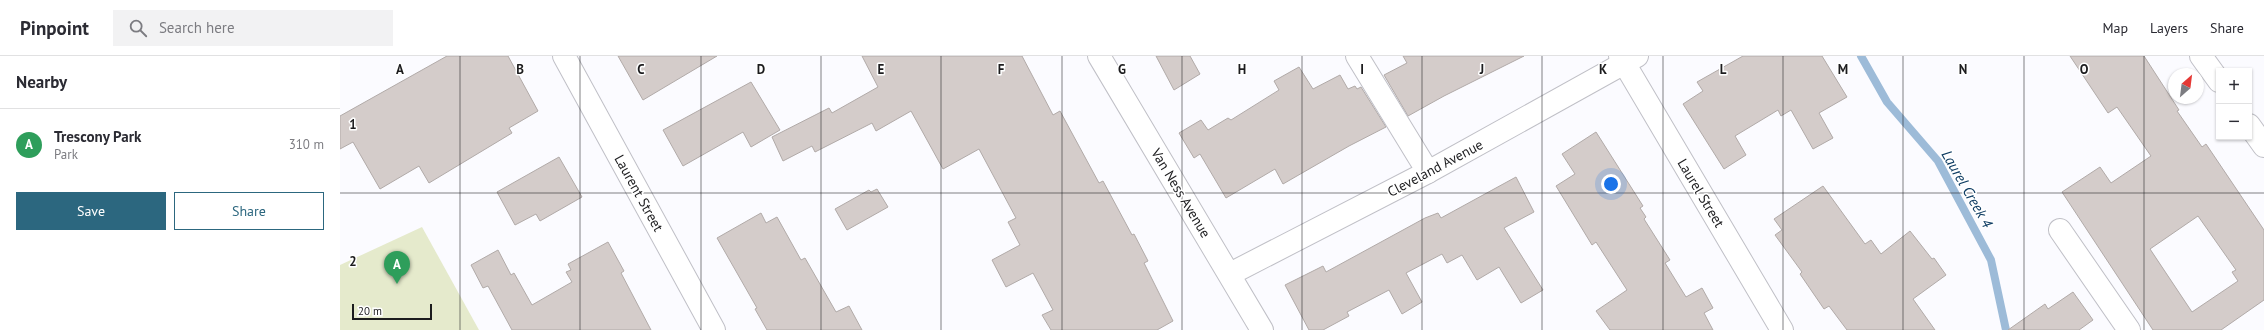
<!DOCTYPE html>
<html lang="en">
<head>
<meta charset="utf-8">
<style>
	:root { --surface:#fff; --page:#f2f2f3; --text:#2b2b33; --muted:#7c7c81; --line:#e1e1e2; --accent:#2c677f }
	body { margin:0; font-family:"PT Sans",sans-serif; background:var(--page); color:var(--text) }
	.controls { position:absolute; right:12px; top:12px; display:grid; overflow:hidden; border-radius:0px; box-shadow:0 1px 3px #0004 }
	.controls button { width:36px; height:36px; display:grid; place-items:center; padding:0; border:0; border-bottom:1px solid var(--line); background:var(--surface); color:var(--text); font:20px sans-serif }
	.compass { position:absolute; left:1828px; top:12px; width:36px; height:36px; border-radius:50%; background:var(--surface); box-shadow:0 1px 3px #0004; rotate:28deg }
	.scale { position:absolute; left:12px; bottom:10px; width:80px; box-sizing:border-box; padding-left:4px; border:2px solid #1c1c1e; border-top:0; font-size:11px; line-height:14px; white-space:nowrap; color:#1c1c1e; -webkit-text-stroke:3px #fff; paint-order:stroke }
	.you { position:absolute; left:1271px; top:128px; width:14px; height:14px; margin:-10px; border:3px solid #fff; border-radius:50%; background:#1a73e8; box-shadow:0 0 0 6px #1a73e833 }
	.badge { display:grid; place-items:center; width:26px; height:26px; border-radius:50%; background:var(--accent); color:#fff; font-size:13px; font-weight:700 }
	.pin { position:absolute; translate:-50% -33px; filter:drop-shadow(0 1px 2px #0008) }
	.pin::after { content:''; position:absolute; top:21px; width:14px; height:12px; background:inherit; clip-path:polygon(0 0,100% 0,50% 100%) }
	.list { margin:0; padding:0; list-style:none }
	h2 { display:flex; justify-content:space-between; align-items:center; height:52px; margin:0; padding:0 16px; font-size:17px }
	h2 small { font-size:13px; font-weight:400; color:var(--muted) }
	.list li { display:grid; grid-template-columns:26px 1fr auto; gap:12px; align-items:center; box-sizing:border-box; height:72px; padding:0 16px; border-top:1px solid var(--line) }
	.list b { display:block; font-size:15px; white-space:nowrap }
	.list p { margin:0; font-size:13px; white-space:nowrap; color:var(--muted) }
	.list em { font-size:13px; font-style:normal; color:var(--muted) }
	.actions { display:flex; gap:8px; padding:12px 16px }
	.actions a { flex:1; padding:9px 0; border:1px solid var(--accent); border-radius:0px; text-align:center; font-size:14px; color:var(--accent) }
	.actions .main { background:var(--accent); color:#fff }
	.icon { flex:none; width:22px; height:22px; fill:none; stroke:currentColor; stroke-width:2; stroke-linecap:round; stroke-linejoin:round }
	.map { position:relative; flex:none; width:1924px; height:274px; overflow:hidden }
	header { display:flex; align-items:center; gap:24px; box-sizing:border-box; height:56px; padding:0 20px; background:var(--surface); border-bottom:1px solid var(--line) }
	header strong { font-size:19px }
	nav { display:flex; gap:22px; margin-inline-start:auto; font-size:14px }
	.search { width:280px; height:36px; background:var(--page); display:flex; align-items:center; gap:10px; box-sizing:border-box; padding:0 14px; border-radius:0px; color:var(--muted); font-size:15px }
	main { display:flex }
	aside { flex:1; background:var(--surface) }
	.map>svg:first-child { display:block }
	.green { fill:#e5eacc }
	.lines { fill:none; stroke-linecap:round; stroke-linejoin:round }
	.stream { stroke:#9dbbd8; stroke-width:8 }
	.building { fill:#d4ccca; stroke:#b1aaa8; fill-rule:evenodd }
	.minor-casing { stroke:#c0c0c7; stroke-width:24 }
	.minor { stroke:#fff; stroke-width:22 }
	.grid { fill:none; stroke:#1c1c1e; stroke-width:1; stroke-opacity:0.55 }
	.labels { text-anchor:middle; stroke-width:3; stroke-linejoin:round; paint-order:stroke }
	.street-label { font-size:14px; fill:#1c1c1e; stroke:#fff }
	.water-label { font-size:15px; font-style:italic; fill:#0d3b62; stroke:#fff }
	.grid-label { font-size:13px; text-anchor:middle; font-weight:bold; fill:#1c1c1e; stroke:#fff; stroke-width:3; stroke-linejoin:round; paint-order:stroke }
</style>
</head>
<body>
<header>
<strong>Pinpoint</strong>
<div class="search"><svg class="icon" aria-label="search" viewBox="0 0 24 24"><circle cx="10" cy="10" r="6"/><path d="M15 15l6 6"/></svg>Search here</div>
<nav><a>Map</a><a>Layers</a><a>Share</a></nav>
</header>
<main>
<aside>
<h2>Nearby<small></small></h2>
<ul class="list">
<li><span class="badge" style="background:#2e9e5b">A</span><div><b>Trescony Park</b><p>Park</p></div><em>310 m</em></li>
</ul>
<div class="actions"><a class="main">Save</a><a>Share</a></div>
</aside>
<div class="map">
<svg width="1924" height="274" viewBox="0 0 1924 274">
	<rect width="100%" height="100%" fill="#fbfbff"/>
	<polygon class="green" points="82,171 139,274 0,274 0,209"/>
	<g class="lines">
		<polyline class="stream" points="1521,0 1547,46 1598,105 1651,204 1666,274"/>
	</g>
	<g class="building">
		<polygon points="107,0 168,0 198,55 169,72 172,77 89,127 79,110 40,133 13,86 0,93 0,60"/>
		<polygon points="278,0 377,0 303,44"/>
		<polygon points="522,0 682,0 713,59 720,55 759,127 763,125 792,179 794,178 808,205 804,207 833,265 817,274 711,274 702,259 713,254 693,217 666,231 652,204 680,189 668,166 676,162 639,93 603,113 571,55 536,75 532,67 475,96 472,90 443,105 432,81 489,52 492,57 538,31"/>
		<polygon points="816,0 850,0 860,18 834,34"/>
		<polygon points="1063,0 1184,0 1104,40 1068,60 1044,19 1067,7"/>
		<polygon points="1403,0 1482,0 1507,41 1479,57 1493,82 1473,93 1451,54 1441,60 1438,54 1395,80 1406,99 1384,113 1343,48 1363,35 1357,26"/>
		<path d="M1730,0H1804L1839,54L1837,55L1862,91L1866,88L1924,174V244L1881,274H1813L1722,136L1760,111L1771,127L1811,100L1777,51L1768,57ZM1858,160L1896,214L1892,216L1898,225L1852,256L1810,193Z"/>
		<polygon points="959,11 973,33 1000,19 1008,33 1015,30 1017,33 1021,31 1046,71 1009,90 943,128 935,113 886,142 860,98 854,102 839,77 861,64 868,74 888,62 891,64 939,34 934,25"/>
		<polygon points="411,26 440,74 411,91 403,76 343,110 323,74"/>
		<polygon points="1256,76 1303,150 1300,152 1306,161 1304,163 1330,204 1325,207 1346,241 1362,232 1373,252 1364,257 1373,274 1270,274 1256,255 1287,234 1256,186 1252,189 1216,130 1235,118 1222,98"/>
		<polygon points="219,101 242,141 200,165 196,158 175,169 157,136"/>
		<polygon points="1176,121 1194,156 1164,172 1203,234 1181,247 1159,211 1137,224 1122,199 1107,207 1102,198 1066,217 1082,246 1062,258 1049,234 1007,256 1009,260 983,274 969,274 945,229 983,210 986,216 1085,162 1098,157 1101,162"/>
		<polygon points="1483,130 1525,188 1531,184 1541,198 1570,175 1592,203 1594,202 1606,219 1573,243 1595,274 1507,274 1489,250 1484,253 1460,218 1462,216 1435,179 1442,174 1434,163"/>
		<polygon points="537,133 548,151 507,174 495,153 529,134 531,136"/>
		<polygon points="421,157 426,167 437,161 461,204 465,202 496,256 509,250 522,274 427,274 415,253 417,252 377,182"/>
		<polygon points="268,186 284,215 281,217 311,274 172,274 148,230 143,232 131,209 158,194 171,219 174,217 192,249 232,226 226,216 231,214 228,208"/>
		<polygon points="1733,236 1753,264 1739,274 1668,274 1705,248 1708,253"/>
	</g>
	<g class="lines">
		<g class="minor-casing">
			<g id="minor">
				<polyline points="224,0 374,274"/>
				<polyline points="759,0 922,274"/>
				<polyline points="1017,0 1088,116"/>
				<polyline points="1280,0 1442,274"/>
				<polyline points="1861,0 1879,25"/>
				<polyline points="1909,69 1924,90"/>
				<polyline points="1720,174 1789,274"/>
				<polyline points="890,218 1088,116 1297,0"/>
			</g>
		</g>
		<use href="#minor" class="minor"/>
	</g>
	<path class="grid" d="M120,0V274M240,0V274M361,0V274M481,0V274M601,0V274M722,0V274M842,0V274M962,0V274M1082,0V274M1202,0V274M1323,0V274M1443,0V274M1563,0V274M1684,0V274M1804,0V274M0,137H1924"/>
	<g class="labels">
		<g class="street-label">
			<text transform="translate(1095 112) rotate(-28)" y="5">Cleveland Avenue</text>
			<text transform="translate(299 137) rotate(61)" y="5">Laurent Street</text>
			<text transform="translate(841 137) rotate(59)" y="5">Van Ness Avenue</text>
			<text transform="translate(1361 137) rotate(59)" y="5">Laurel Street</text>
		</g>
		<g class="water-label">
			<text transform="translate(1627 133) rotate(60)" y="5">Laurel Creek 4</text>
		</g>
	</g>
	<g class="grid-label">
		<text x="60" y="18">A</text>
		<text x="180" y="18">B</text>
		<text x="301" y="18">C</text>
		<text x="421" y="18">D</text>
		<text x="541" y="18">E</text>
		<text x="661" y="18">F</text>
		<text x="782" y="18">G</text>
		<text x="902" y="18">H</text>
		<text x="1022" y="18">I</text>
		<text x="1142" y="18">J</text>
		<text x="1263" y="18">K</text>
		<text x="1383" y="18">L</text>
		<text x="1503" y="18">M</text>
		<text x="1623" y="18">N</text>
		<text x="1744" y="18">O</text>
		<text x="13" y="73">1</text>
		<text x="13" y="210">2</text>
	</g>
</svg>
<div class="controls">
<button>+</button>
<button>−</button>
</div>
<svg class="compass" viewBox="-18 -18 36 36"><path d="M0-13l5 13h-10z" fill="#e53935"/><path d="M0 13l5-13h-10z" fill="#7c7c81"/></svg>
<div class="scale">20 m</div>
<div class="you"></div>
<div class="pin badge" style="left:57px;top:228px;background:#2e9e5b">A</div>
</div>
</main>
</body>
</html>
